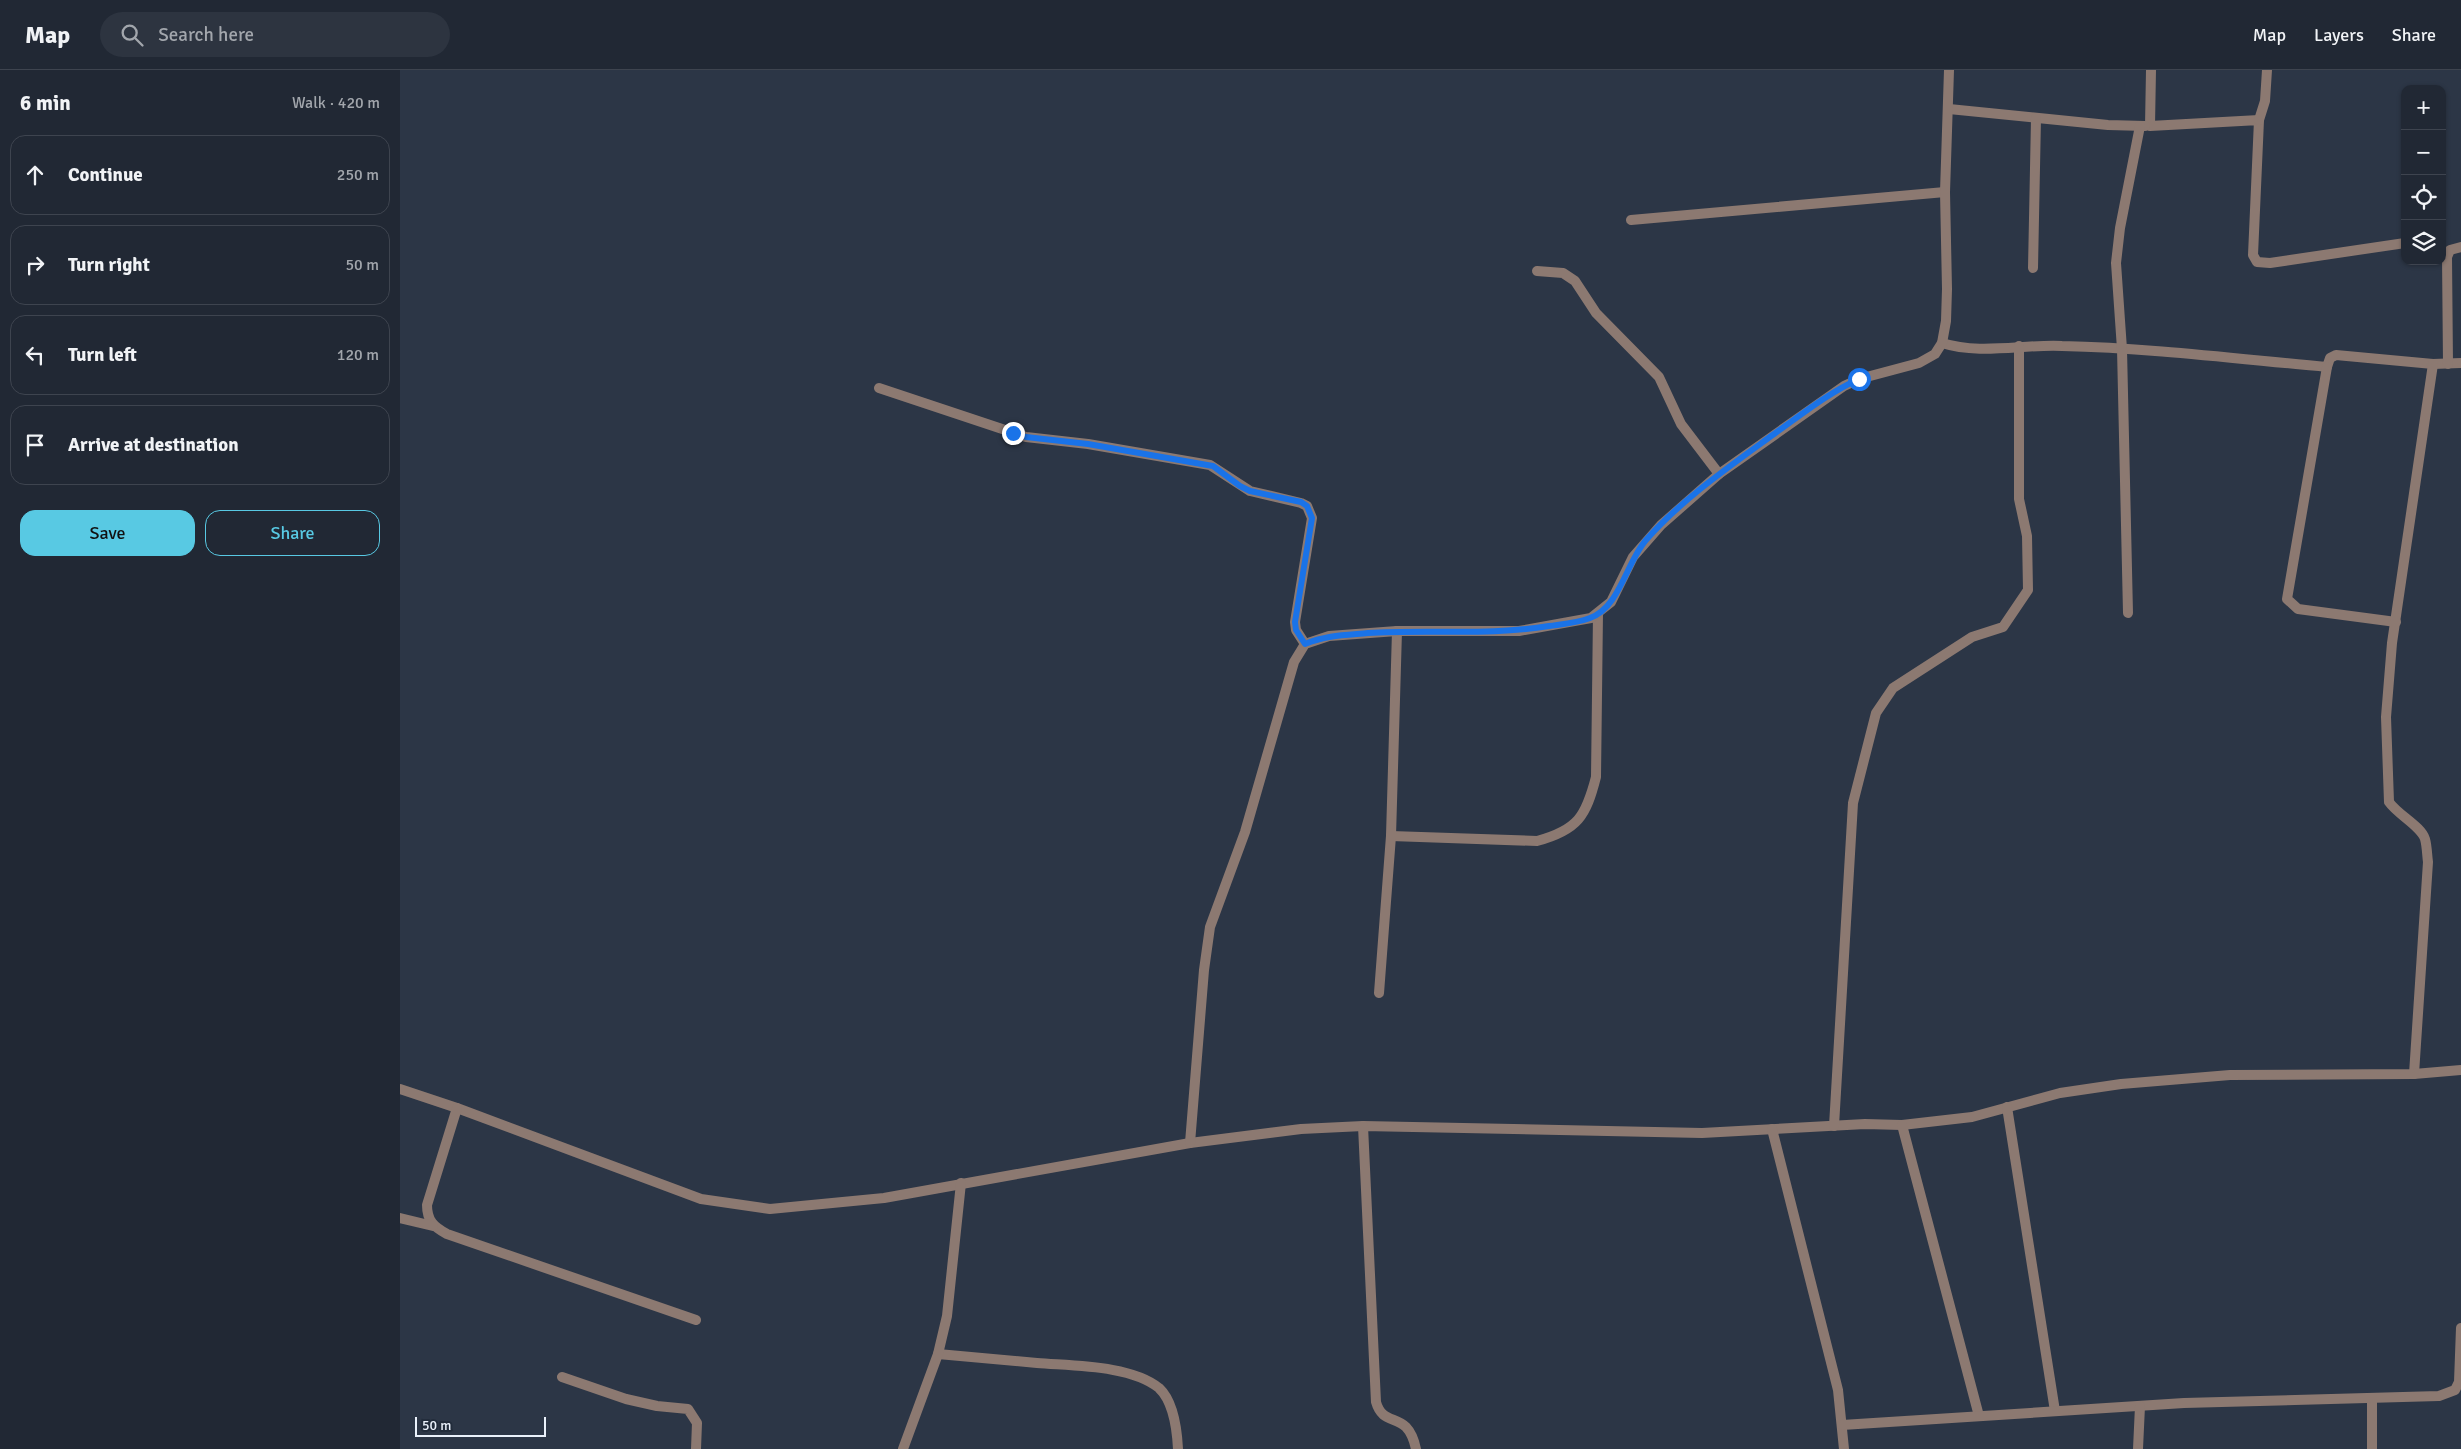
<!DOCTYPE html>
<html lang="en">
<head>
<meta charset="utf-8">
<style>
	:root { --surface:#212834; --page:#2d3440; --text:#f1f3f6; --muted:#a2a6ac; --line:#3e444f; --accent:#58c9e3 }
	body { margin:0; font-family:Signika,sans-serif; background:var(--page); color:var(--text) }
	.controls { position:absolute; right:15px; top:15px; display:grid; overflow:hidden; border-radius:10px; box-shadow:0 1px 4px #0004 }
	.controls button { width:45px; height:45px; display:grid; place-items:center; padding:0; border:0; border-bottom:1px solid var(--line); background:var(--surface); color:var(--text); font:25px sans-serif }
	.scale { position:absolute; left:15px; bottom:12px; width:131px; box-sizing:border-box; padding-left:5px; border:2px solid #eaf1fb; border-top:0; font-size:14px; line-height:18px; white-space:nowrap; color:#eaf1fb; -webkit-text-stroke:4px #222c3b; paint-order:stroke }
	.stop { position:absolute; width:15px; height:15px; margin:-11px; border:4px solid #1a73e8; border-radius:50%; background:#fff }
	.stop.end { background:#1a73e8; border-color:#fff; box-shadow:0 1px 5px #0008 }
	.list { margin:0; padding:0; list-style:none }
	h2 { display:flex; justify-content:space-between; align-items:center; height:65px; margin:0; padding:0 20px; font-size:21px }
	h2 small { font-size:16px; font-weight:400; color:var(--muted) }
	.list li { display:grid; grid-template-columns:32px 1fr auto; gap:15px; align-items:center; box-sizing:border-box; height:80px; margin:0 10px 10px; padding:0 10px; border:1px solid var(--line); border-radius:15px }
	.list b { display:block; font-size:19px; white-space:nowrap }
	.list em { font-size:16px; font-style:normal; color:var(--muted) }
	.actions { display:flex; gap:10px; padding:15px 20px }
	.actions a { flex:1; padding:11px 0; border:1px solid var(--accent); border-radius:15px; text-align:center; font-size:18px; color:var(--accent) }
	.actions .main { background:var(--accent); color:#111 }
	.icon { flex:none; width:28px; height:28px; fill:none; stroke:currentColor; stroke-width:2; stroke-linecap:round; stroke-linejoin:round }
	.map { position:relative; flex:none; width:2061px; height:1379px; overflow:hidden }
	header { display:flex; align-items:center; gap:30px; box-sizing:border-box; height:70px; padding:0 25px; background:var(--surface); border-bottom:1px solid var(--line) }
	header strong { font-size:24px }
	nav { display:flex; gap:28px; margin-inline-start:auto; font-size:18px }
	.search { width:350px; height:45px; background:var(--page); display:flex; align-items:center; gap:12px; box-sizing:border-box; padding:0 18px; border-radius:28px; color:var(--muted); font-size:19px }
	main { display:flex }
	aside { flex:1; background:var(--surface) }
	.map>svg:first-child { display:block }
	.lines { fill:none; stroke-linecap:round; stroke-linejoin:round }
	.minor { stroke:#8c7971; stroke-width:10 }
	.route { stroke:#1a73e8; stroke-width:6 }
</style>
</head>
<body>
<header>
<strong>Map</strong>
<div class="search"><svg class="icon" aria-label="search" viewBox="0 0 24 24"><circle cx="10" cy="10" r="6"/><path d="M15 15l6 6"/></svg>Search here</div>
<nav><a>Map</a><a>Layers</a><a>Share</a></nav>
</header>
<main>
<aside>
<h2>6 min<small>Walk · 420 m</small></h2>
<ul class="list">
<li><svg class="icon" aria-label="ahead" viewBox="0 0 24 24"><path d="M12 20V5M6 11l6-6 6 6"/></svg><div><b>Continue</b></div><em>250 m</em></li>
<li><svg class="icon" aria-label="right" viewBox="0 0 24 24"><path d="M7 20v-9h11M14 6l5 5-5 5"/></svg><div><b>Turn right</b></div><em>50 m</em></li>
<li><svg class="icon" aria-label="left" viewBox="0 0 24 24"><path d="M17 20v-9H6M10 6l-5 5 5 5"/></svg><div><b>Turn left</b></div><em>120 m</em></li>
<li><svg class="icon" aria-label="arrive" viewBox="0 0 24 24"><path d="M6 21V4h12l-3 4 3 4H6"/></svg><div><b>Arrive at destination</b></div></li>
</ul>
<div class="actions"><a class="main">Save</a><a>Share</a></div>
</aside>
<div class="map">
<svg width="2061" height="1379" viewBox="0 0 2061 1379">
	<rect width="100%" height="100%" fill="#2c3646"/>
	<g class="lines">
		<g class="minor">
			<polyline points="1751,0 1750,56 1859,50 1853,185 1857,192 1870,193 2005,173"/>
			<polyline points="1549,39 1708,55 1745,56"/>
			<polyline points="1859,50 1865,31 1867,0"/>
			<polyline points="1231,150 1545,122"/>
			<polyline points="1633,198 1636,48"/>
			<polyline points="1137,201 1163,203 1175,211 1196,243 1259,307 1281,354 1319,404"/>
			<path d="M1542,273C1580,285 1623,274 1662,276C1751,278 1839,289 1927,297L1930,288L1936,285L2033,294L2061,293"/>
			<polyline points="2048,294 2047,187 2050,180 2061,177"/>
			<polyline points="1927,297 1887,529 1898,539 1996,552"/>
			<polyline points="479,318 626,367 688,374 810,395 850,421 901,433 907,436 912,448 895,552 896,560 905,574"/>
			<polyline points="1728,543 1722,279 1716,193 1720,158 1740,56"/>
			<path d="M991,766L1137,771C1178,760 1186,746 1196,707L1198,543"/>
			<polyline points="979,923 991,766 997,561"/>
			<path d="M2014,1004L2028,792C2027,785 2027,776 2025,769C2021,756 1998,745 1989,732L1986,647L1992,573L2033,294"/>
			<polyline points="0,1019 57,1038 301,1129 370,1139 484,1128 790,1073 901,1059 963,1056 1302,1063 1465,1054 1502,1055 1572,1047 1660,1023 1721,1014 1830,1005 2014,1004 2061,1000"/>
			<polyline points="1607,1037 1655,1341"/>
			<path d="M57,1038L27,1135C27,1151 34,1157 47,1164L296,1250"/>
			<polyline points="1502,1055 1579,1346"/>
			<path d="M963,1056L976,1332C984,1360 1007,1338 1016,1379"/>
			<polyline points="1434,1056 1453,733 1476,643 1493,618 1572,567 1603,557 1628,520 1627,466 1619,429 1619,276"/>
			<polyline points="1372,1059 1438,1320 1444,1379"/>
			<polyline points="790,1073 804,900 810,857 845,762 894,592 905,574 929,566 997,561 1119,561 1191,548 1211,532 1233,487 1261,455 1319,404 1444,316 1459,309 1519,293 1535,284 1542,273 1546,251 1547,219 1545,122 1549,0"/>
			<polyline points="0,1148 33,1156"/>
			<path d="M538,1284C571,1287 604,1290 637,1293C672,1296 731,1295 759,1318C774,1332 777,1359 778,1379"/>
			<polyline points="162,1307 226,1329 257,1336 288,1339 297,1353 296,1379"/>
			<polyline points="1972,1328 1972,1379"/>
			<polyline points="1442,1355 1784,1333 2039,1326 2055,1320 2059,1312 2061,1258"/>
			<polyline points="503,1379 538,1284 547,1246 561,1113"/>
			<polyline points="1738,1379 1740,1336"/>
		</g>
	</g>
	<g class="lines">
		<path class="route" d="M613,363L626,367L688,374L813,396L840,416L850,421L901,432L907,436L912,448L895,552L896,560L905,574C926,565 946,565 968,563C1029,559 1089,566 1149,556C1163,554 1177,553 1190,548C1220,537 1226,493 1246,470C1282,429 1330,396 1374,364C1401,345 1428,323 1459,309"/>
	</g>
</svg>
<div class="controls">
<button>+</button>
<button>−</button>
<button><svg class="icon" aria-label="locate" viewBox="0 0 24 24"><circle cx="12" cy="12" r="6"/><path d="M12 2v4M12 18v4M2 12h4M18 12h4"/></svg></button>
<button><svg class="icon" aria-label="layers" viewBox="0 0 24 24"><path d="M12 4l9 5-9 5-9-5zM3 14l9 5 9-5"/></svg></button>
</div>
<div class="scale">50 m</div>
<div class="stop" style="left:1459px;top:309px"></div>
<div class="stop end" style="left:613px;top:363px"></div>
</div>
</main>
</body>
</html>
